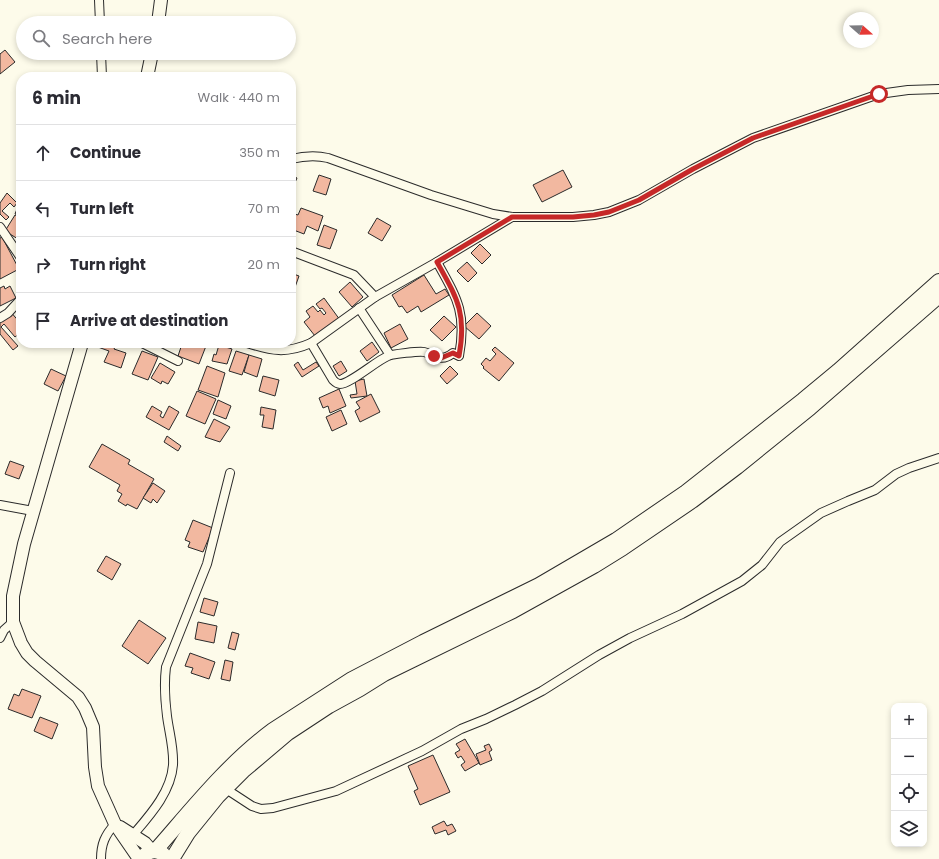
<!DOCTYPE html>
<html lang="en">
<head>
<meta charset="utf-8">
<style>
	:root { --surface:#fff; --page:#f7f7f7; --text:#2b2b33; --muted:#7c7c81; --line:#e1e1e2 }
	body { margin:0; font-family:Poppins,sans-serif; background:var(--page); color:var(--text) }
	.controls { position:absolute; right:12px; bottom:12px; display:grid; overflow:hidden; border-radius:8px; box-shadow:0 2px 6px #0003 }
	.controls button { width:36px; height:36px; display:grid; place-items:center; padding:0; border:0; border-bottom:1px solid var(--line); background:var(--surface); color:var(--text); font:20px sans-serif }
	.compass { position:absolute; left:843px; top:12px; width:36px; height:36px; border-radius:50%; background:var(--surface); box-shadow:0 2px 6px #0003; rotate:110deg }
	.stop { position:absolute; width:12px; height:12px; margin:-9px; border:3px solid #c62828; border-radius:50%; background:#fff }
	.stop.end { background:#c62828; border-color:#fff; box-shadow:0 1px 4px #0008 }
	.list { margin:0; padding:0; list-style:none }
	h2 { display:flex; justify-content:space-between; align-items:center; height:52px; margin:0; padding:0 16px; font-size:17px }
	h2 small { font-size:13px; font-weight:400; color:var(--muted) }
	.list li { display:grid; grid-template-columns:26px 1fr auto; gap:12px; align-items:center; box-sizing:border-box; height:56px; padding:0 16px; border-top:1px solid var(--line) }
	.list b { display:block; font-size:15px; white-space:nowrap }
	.list em { font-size:13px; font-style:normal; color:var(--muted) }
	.icon { flex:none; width:22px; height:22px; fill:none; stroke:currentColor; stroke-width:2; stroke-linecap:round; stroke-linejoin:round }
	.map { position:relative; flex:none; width:939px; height:859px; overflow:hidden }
	.search { position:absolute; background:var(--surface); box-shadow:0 2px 6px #0003; left:16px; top:16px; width:280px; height:44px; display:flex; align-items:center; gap:10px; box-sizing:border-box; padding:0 14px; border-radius:22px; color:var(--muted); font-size:15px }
	.panel { position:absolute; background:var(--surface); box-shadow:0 2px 6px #0003; left:16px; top:72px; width:280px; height:276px; border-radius:16px }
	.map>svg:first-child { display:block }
	.building { fill:#f2b8a0; stroke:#2b2b2b }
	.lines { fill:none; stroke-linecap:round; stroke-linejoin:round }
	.minor-casing { stroke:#2b2b2b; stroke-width:10 }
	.secondary-casing { stroke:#2b2b2b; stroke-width:14 }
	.trunk-casing { stroke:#2b2b2b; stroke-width:16 }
	.minor { stroke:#fdfbea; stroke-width:8 }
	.secondary { stroke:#fdfbea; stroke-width:12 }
	.trunk { stroke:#fdfbea; stroke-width:14 }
	.route { stroke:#c62828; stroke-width:5 }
</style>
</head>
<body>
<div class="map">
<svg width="939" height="859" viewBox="0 0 939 859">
	<rect width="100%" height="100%" fill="#fdfbea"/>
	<g class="building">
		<polygon points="5,50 15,62 0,74 0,54"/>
		<polygon points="563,170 572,187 542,202 533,185"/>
		<polygon points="291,175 297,178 291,192"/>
		<polygon points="319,175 331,179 326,195 313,191"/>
		<polygon points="7,193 17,203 14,207 10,203 2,211 9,217 6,220 0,214 0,203"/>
		<polygon points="21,199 21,216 15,214"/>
		<polygon points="301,208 323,216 318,231 307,226 304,234 291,229 291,213 298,215"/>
		<polygon points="15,215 21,218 21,234 18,239 5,231"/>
		<polygon points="377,218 391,226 382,241 368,233"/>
		<polygon points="324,225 337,230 330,249 317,245"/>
		<polygon points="2,237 19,269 0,279 0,238"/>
		<polygon points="480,244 491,255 482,264 471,253"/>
		<polygon points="467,262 477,273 468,282 457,271"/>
		<polygon points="291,273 299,276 294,290 291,289"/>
		<polygon points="424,275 436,294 445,289 449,295 421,312 418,306 407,313 402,306 399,307 392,295"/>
		<polygon points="350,282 363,297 352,307 339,292"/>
		<polygon points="4,286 5,289 10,286 16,298 0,306 0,288"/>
		<polygon points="324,298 340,320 315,336 304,322 310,317 306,311 313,306 318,312 320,310 324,315 326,313 322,308 320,309 316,304"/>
		<polygon points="10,311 21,324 21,332 15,337 4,324 1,327 18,346 13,350 0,334 0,320"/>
		<polygon points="477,313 491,326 479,339 464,326"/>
		<polygon points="444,316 456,327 442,341 430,330"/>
		<polygon points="400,324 408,339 391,348 384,333"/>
		<polygon points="372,342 379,352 367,361 360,351"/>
		<polygon points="97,343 117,343 114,349 126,353 121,368 104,362 109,351 95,346"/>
		<polygon points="189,343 200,343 206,346 199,364 178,356 182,344 188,346"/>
		<polygon points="269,343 281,343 281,347 270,347"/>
		<polygon points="219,345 232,349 227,364 212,361 214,354 216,355"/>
		<polygon points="495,347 514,363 499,381 483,368 484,367 481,364 486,358 490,361 496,354 492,350"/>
		<polygon points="142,351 158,357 148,380 132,374"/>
		<polygon points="236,351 249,355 242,375 229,371"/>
		<polygon points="249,355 262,359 257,377 244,372"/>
		<polygon points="341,361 347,371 339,376 333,366"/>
		<polygon points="298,362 303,370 316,362 319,366 302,377 294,365"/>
		<polygon points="160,363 175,372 168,384 162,381 161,384 151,378"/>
		<polygon points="207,366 225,373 218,397 198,390"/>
		<polygon points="450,366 458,374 447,384 440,376"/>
		<polygon points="51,369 66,376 58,391 44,384"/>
		<polygon points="263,376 279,380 275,396 259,391"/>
		<polygon points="364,379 367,396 351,398 350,395 357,394 355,381"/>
		<polygon points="339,389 346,406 330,413 328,406 323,408 319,398"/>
		<polygon points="197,391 216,399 205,424 186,416"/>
		<polygon points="371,394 380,412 360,422 355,411 360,408 356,402"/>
		<polygon points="218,400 231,406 226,419 213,414"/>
		<polygon points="152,406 162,412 160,416 163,418 169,406 179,412 169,430 146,417"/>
		<polygon points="261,407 276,410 273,429 262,427 264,415 260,415"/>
		<polygon points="341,410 347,424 332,431 326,417"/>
		<polygon points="214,419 230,427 220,442 205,437"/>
		<polygon points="167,436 181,446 178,451 164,442"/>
		<polygon points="102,444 130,460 128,464 154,479 137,509 127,504 126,506 118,501 122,494 117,491 120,485 89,467"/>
		<polygon points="10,461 24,466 19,479 5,474"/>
		<polygon points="153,483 165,491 157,503 153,499 151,503 143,498"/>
		<polygon points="193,520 213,528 203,552 188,547 190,542 185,540"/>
		<polygon points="106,556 121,564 112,580 97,571"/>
		<polygon points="204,598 218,602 214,616 200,612"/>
		<polygon points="139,620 166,638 148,664 122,646"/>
		<polygon points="198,622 217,626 214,643 195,639"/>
		<polygon points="232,632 239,634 235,650 228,648"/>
		<polygon points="190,653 215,662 209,679 191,673 193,668 185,666"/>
		<polygon points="225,660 233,662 230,681 221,679"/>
		<polygon points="22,689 41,696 32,718 8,709 14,694 19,696"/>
		<polygon points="40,717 58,724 52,739 34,731"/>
		<polygon points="465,739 479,763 465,771 461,765 465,762 461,756 458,758 455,753 460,750 456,744"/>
		<polygon points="489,744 492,750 489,752 492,760 480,765 476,754 486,750 484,746"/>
		<polygon points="433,755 450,792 420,805 414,791 418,789 408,766"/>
		<polygon points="444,821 447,826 452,824 456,831 448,835 446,830 435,834 432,827"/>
	</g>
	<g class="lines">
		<g class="minor-casing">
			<g id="minor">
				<polyline points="99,0 100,23"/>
				<polyline points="101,53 102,77"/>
				<path d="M291,159C304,156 315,155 328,158L431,195L493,214L512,217H573L594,215L609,212L639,200L693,169L753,138L879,94L908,90L939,89"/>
				<polyline points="0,227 21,258"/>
				<polyline points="291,251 354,275 375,297"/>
				<polyline points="359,308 390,355"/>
				<polyline points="0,318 8,313 21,299"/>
				<polyline points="142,343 178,361"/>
				<path d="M247,343C272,351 286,354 311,343L375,297L437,262L512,217"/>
				<path d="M311,343L333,380C335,382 337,384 340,384C350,384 376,361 388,356C392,354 420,351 424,352C437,355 440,363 453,353L459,356C467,313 457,298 437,262"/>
				<polyline points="0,505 33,511"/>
				<polyline points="0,638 4,630 13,622"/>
				<polyline points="226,789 252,806 261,809 273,808 336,791 422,751 461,729 486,719 515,705 542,691 599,655 630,638 682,614 742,581 762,565 780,542 821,513 848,501 875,490 896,474 909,468 939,458"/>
				<path d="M133,835C150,815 171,792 173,765C174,748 169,732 167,716C165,700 164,683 166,667L207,564L230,473"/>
				<path d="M101,859C101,844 105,835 115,824"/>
			</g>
		</g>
		<g class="secondary-casing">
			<g id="secondary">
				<polyline points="158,23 161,0"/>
				<polyline points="147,77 152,53"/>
				<polyline points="82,343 24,544 13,596 13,622 21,643 27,653 35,661 78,697 85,708 93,727 95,767 98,786 115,824 139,859"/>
				<polyline points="120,827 145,843 152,851"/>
			</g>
		</g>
		<g class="trunk-casing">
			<g id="trunk">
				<path d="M155,851C192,809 227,764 273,730L352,679L423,642L539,585L616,540L686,492L803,400L838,371L939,281"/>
				<path d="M141,859C147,851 155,849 163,854"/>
				<polyline points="172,859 188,833 218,796 243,771 288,733 329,706 360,689 384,674 513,611 594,566 623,548 692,501 737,467 810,408 939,296"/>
			</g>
		</g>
		<use href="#minor" class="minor"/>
		<use href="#secondary" class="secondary"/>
		<use href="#trunk" class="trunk"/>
	</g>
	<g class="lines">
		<path class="route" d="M434,356L441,358L453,353L459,356C467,313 457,298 437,262L512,217H573L594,215L609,212L639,200L693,169L753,138L879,94"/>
	</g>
</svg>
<div class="controls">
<button>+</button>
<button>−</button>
<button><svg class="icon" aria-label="locate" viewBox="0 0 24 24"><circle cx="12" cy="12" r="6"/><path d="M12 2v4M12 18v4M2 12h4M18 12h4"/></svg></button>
<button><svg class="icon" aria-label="layers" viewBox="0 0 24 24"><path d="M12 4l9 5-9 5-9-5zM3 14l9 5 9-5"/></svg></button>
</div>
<svg class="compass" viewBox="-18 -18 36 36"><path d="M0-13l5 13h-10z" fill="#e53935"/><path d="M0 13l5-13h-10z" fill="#7c7c81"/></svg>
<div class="stop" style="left:879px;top:94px"></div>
<div class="stop end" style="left:434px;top:356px"></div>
<div class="search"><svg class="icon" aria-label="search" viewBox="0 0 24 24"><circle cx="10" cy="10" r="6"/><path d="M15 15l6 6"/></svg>Search here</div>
<section class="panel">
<h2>6 min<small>Walk · 440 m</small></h2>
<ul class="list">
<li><svg class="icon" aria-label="ahead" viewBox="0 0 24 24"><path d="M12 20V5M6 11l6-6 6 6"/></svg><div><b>Continue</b></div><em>350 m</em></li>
<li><svg class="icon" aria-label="left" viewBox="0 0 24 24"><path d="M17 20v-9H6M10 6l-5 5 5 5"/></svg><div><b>Turn left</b></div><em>70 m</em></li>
<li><svg class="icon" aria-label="right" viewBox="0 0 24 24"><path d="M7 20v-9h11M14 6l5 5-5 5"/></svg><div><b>Turn right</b></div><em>20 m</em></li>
<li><svg class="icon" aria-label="arrive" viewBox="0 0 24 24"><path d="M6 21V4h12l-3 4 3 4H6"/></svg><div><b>Arrive at destination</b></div></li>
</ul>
</section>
</div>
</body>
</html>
